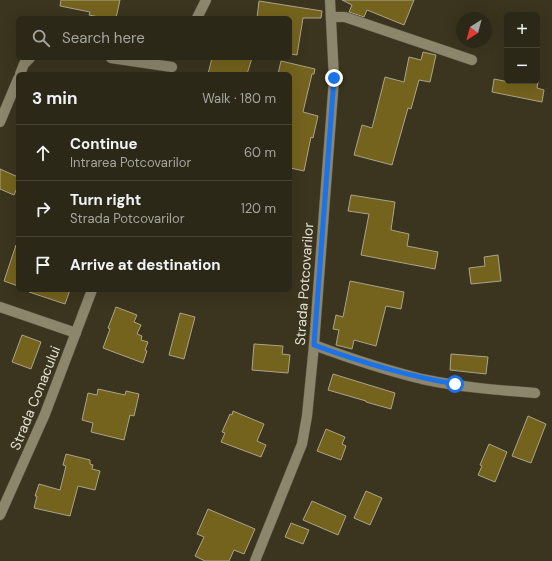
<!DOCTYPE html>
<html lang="en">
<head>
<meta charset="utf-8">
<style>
	:root { --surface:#2c2817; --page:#343020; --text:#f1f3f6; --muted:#a6a6a1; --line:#484436 }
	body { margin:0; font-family:"DM Sans",sans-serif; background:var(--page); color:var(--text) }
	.controls { position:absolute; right:12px; top:12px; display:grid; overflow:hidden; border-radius:6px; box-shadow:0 4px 16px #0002 }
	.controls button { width:36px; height:36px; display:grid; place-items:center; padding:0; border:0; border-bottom:1px solid var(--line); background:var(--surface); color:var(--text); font:20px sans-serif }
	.compass { position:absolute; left:456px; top:12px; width:36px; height:36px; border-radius:50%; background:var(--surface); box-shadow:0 4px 16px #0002; rotate:216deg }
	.stop { position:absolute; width:12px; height:12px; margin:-9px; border:3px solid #1a73e8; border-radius:50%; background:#fff }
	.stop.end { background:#1a73e8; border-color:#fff; box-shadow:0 1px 4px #0008 }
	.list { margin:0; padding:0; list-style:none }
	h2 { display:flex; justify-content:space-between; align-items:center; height:52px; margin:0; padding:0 16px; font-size:17px }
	h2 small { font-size:13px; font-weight:400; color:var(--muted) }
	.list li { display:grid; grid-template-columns:26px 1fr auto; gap:12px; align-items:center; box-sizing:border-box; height:56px; padding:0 16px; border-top:1px solid var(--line) }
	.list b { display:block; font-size:15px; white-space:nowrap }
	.list p { margin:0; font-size:13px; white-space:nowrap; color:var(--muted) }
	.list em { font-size:13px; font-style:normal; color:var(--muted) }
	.icon { flex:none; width:22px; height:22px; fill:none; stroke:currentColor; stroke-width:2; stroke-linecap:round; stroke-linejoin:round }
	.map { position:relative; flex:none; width:552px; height:561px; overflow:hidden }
	.search { position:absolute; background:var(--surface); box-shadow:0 4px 16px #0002; left:16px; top:16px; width:276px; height:44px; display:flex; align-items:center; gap:10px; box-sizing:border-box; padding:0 14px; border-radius:6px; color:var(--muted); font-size:15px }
	.panel { position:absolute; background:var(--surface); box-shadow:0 4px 16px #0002; left:16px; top:72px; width:276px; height:220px; border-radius:6px }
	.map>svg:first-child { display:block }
	.building { fill:#74631d; stroke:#aba48b }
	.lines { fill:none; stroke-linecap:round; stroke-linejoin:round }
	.street-casing { stroke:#595341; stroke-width:11 }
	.street { stroke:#8c866d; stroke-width:10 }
	.route { stroke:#1a73e8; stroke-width:5 }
	.labels { text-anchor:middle; stroke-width:3; stroke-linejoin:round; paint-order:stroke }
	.street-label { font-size:14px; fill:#e5e2d5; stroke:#3b351f }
</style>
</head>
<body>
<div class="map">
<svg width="552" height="561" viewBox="0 0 552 561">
	<rect width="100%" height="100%" fill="#3b351f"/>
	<g class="building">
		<polygon points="61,0 120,0 116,18 104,18 89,15 90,12 60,6"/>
		<polygon points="342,0 414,0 404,25 367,10 364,17 349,12 352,5"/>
		<polygon points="259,1 322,11 321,18 303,18 297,55 290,54 290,18 257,18"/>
		<polygon points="423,52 436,55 430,82 419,80 411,109 408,108 392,165 354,155 362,125 372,128 385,77 404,82 409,57 421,60"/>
		<polygon points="212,58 252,58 247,74 208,74"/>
		<polygon points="281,61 315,69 314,74 312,74 303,112 318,116 313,138 311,137 304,171 290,168 290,74 278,74"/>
		<polygon points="494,79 504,81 538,81 537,88 544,90 542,102 492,92"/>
		<polygon points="0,169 18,177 18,186 14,195 0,189"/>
		<polygon points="351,195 395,202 391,230 409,234 407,246 438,252 435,269 361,255 369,214 348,211"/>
		<polygon points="16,245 18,246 18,286 4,281"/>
		<polygon points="498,255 501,281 471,284 469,268 485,266 484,257"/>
		<polygon points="350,281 404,292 401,309 386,306 376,346 354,340 352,349 336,345 339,330 333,329 336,315 343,317"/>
		<polygon points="30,290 70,290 65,304 29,292"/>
		<polygon points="116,307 137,315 134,322 141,325 137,334 142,336 141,340 148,342 145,350 147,351 143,363 103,348 110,329 108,328"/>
		<polygon points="180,313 195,317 184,359 169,355"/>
		<polygon points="22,335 41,342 31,369 12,362"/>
		<polygon points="254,344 283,346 282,354 290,355 288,373 252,370"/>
		<polygon points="451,354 488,357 486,374 450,370"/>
		<polygon points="333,374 395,393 391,409 366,402 366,401 328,390"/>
		<polygon points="98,389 125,395 126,391 139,394 134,416 130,415 124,440 91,432 93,423 82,420 88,393 97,395"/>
		<polygon points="233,411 264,424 257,441 266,445 261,457 221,442 225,433 222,432 230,414 232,415"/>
		<polygon points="528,416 546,424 531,463 512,456"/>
		<polygon points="326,429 345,437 342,444 346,446 341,460 317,451"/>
		<polygon points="489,444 507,452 495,482 478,475 482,466 480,465"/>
		<polygon points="66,454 90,460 90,464 93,465 92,469 100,471 95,490 78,486 70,516 34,508 37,496 35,496 39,484 60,490 66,466 63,465"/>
		<polygon points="366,491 382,498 370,525 354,518"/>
		<polygon points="312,501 346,516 338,535 303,520"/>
		<polygon points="208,509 255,529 244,554 234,550 229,561 205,561 195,556 204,537 197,534"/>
		<polygon points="291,523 309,530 303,544 285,537"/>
	</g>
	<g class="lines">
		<g class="street-casing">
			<g id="street">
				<polyline points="331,17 345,17 472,60"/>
				<polyline points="197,18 206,0"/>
				<polyline points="111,58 172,67"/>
				<polyline points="20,74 24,64 30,58"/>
				<polyline points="0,122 18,79"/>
				<polyline points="0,307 76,333"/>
				<path d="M314,345C349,358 385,370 422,379C459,387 497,390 535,393"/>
				<polyline points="0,515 45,414 92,290"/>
				<polyline points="255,561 302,444 307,416 314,345 334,79 330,0"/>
			</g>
		</g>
		<use href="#street" class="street"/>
	</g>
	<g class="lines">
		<path class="route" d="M334,78L314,345C360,362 407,376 455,384"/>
	</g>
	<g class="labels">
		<g class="street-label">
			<text transform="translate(304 284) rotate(-86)" y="5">Strada Potcovarilor</text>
			<text transform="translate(35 398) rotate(-68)" y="5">Strada Conacului</text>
		</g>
	</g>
</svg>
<div class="controls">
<button>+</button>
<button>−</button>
</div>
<svg class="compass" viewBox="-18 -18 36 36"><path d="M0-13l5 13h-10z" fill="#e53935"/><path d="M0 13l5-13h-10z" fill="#a6a6a1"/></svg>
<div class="stop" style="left:455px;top:384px"></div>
<div class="stop end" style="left:334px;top:78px"></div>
<div class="search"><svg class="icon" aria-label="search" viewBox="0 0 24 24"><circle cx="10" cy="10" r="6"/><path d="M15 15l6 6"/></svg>Search here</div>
<section class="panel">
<h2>3 min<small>Walk · 180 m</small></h2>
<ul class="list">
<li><svg class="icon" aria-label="ahead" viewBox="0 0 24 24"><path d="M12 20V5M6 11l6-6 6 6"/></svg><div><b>Continue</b><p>Intrarea Potcovarilor</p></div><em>60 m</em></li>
<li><svg class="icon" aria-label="right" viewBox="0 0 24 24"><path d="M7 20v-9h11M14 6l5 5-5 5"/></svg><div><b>Turn right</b><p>Strada Potcovarilor</p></div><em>120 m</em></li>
<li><svg class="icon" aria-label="arrive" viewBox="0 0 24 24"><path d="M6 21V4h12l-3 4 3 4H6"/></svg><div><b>Arrive at destination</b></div></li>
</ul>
</section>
</div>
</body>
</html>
